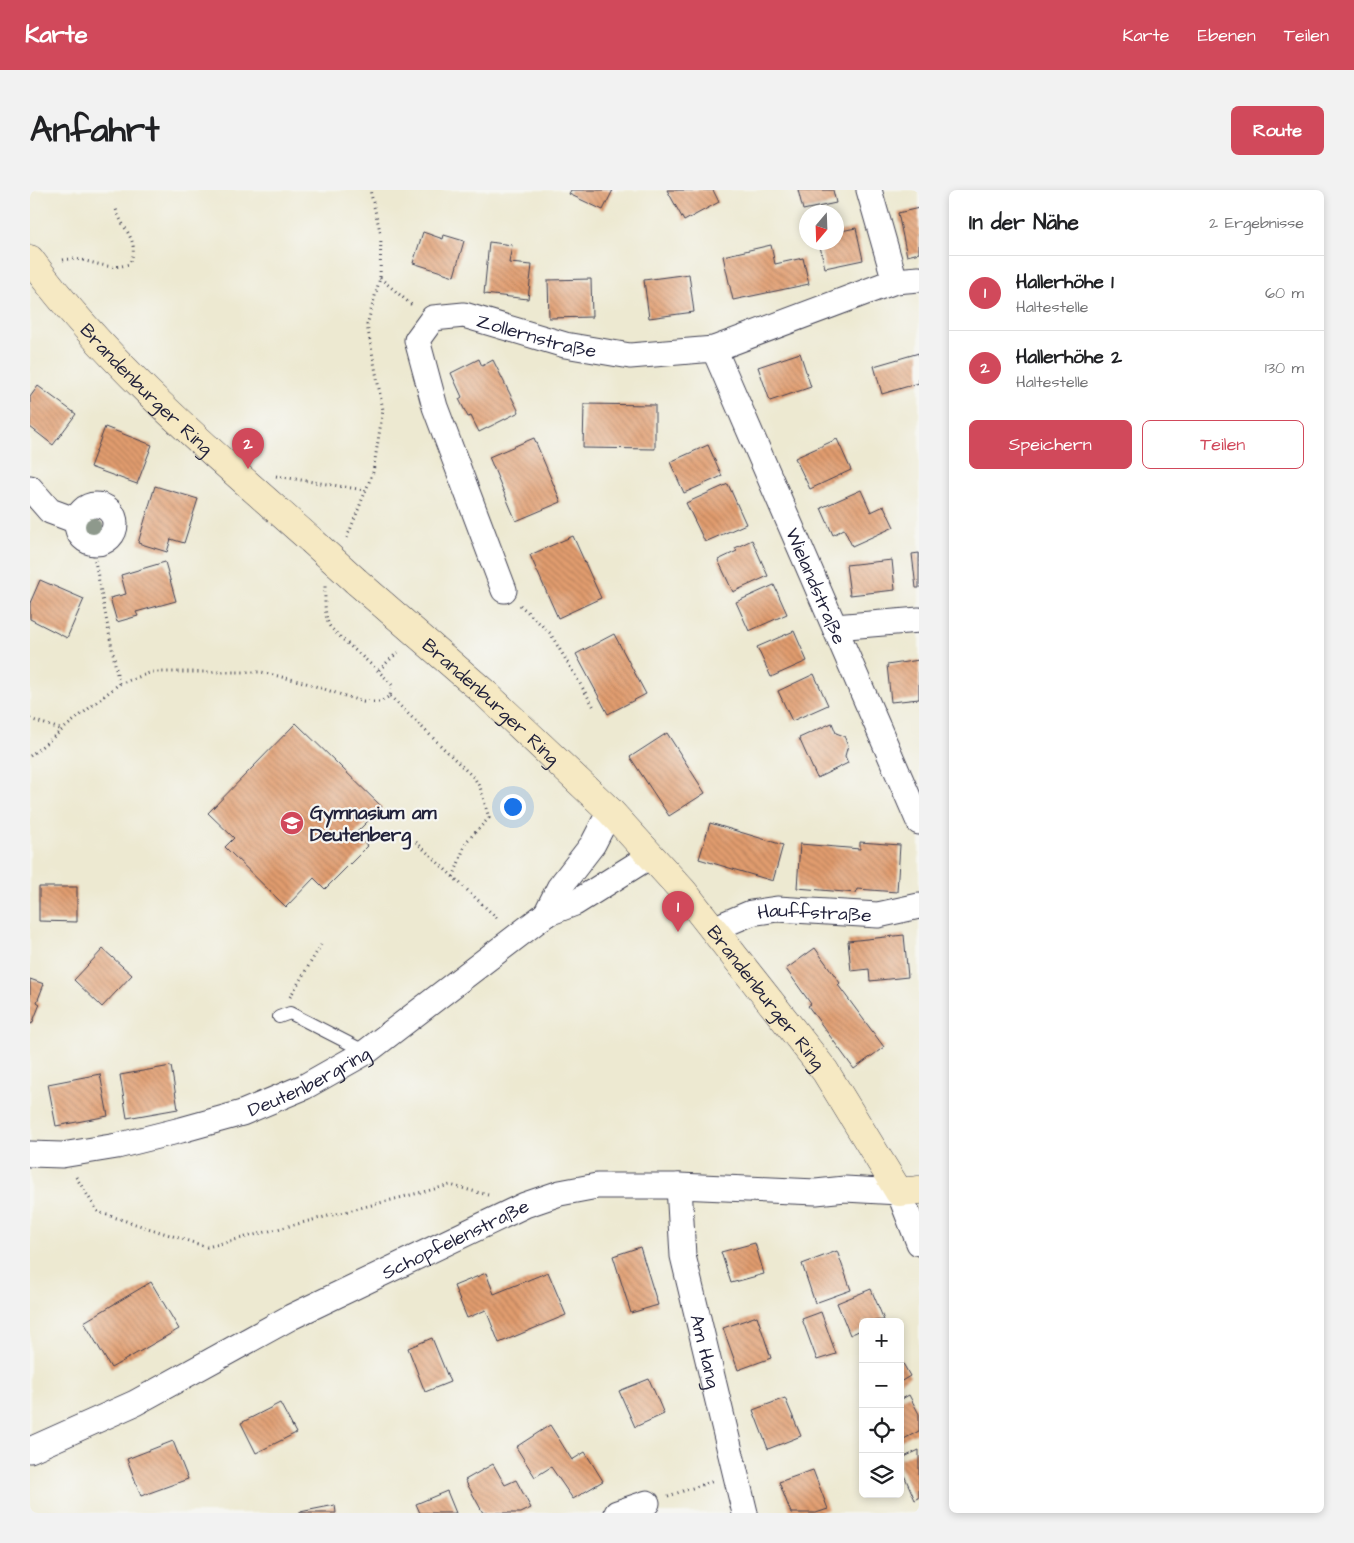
<!DOCTYPE html>
<html lang="de">
<head>
<meta charset="utf-8">
<style>
	:root { --surface:#fff; --page:#f2f2f2; --text:#202124; --muted:#757577; --line:#e0e0e0; --accent:#d1495b }
	body { margin:0; font-family:"Architects Daughter",sans-serif; background:var(--page); color:var(--text) }
	.controls { position:absolute; right:15px; bottom:15px; display:grid; overflow:hidden; border-radius:8px; box-shadow:0 2px 8px #0003 }
	.controls button { width:45px; height:45px; display:grid; place-items:center; padding:0; border:0; border-bottom:1px solid var(--line); background:var(--surface); color:var(--text); font:25px sans-serif }
	.compass { position:absolute; left:769px; top:15px; width:45px; height:45px; border-radius:50%; background:var(--surface); box-shadow:0 2px 8px #0003; rotate:199deg }
	.you { position:absolute; left:482px; top:616px; width:18px; height:18px; margin:-12px; border:4px solid #fff; border-radius:50%; background:#1a73e8; box-shadow:0 0 0 8px #1a73e833 }
	.badge { display:grid; place-items:center; width:32px; height:32px; border-radius:50%; background:var(--accent); color:#fff; font-size:16px; font-weight:700 }
	.pin { position:absolute; translate:-50% -41px; filter:drop-shadow(0 1px 2px #0008) }
	.pin::after { content:''; position:absolute; top:26px; width:18px; height:15px; background:inherit; clip-path:polygon(0 0,100% 0,50% 100%) }
	.list { margin:0; padding:0; list-style:none }
	h2 { display:flex; justify-content:space-between; align-items:center; height:65px; margin:0; padding:0 20px; font-size:21px }
	h2 small { font-size:16px; font-weight:400; color:var(--muted) }
	.list li { display:grid; grid-template-columns:32px 1fr auto; gap:15px; align-items:center; box-sizing:border-box; height:75px; padding:0 20px; border-top:1px solid var(--line) }
	.list b { display:block; font-size:19px; white-space:nowrap }
	.list p { margin:0; font-size:16px; white-space:nowrap; color:var(--muted) }
	.list em { font-size:16px; font-style:normal; color:var(--muted) }
	.actions { display:flex; gap:10px; padding:15px 20px }
	.actions a { flex:1; padding:11px 0; border:1px solid var(--accent); border-radius:8px; text-align:center; font-size:18px; color:var(--accent) }
	.actions .main { background:var(--accent); color:#fff }
	.icon { flex:none; width:28px; height:28px; fill:none; stroke:currentColor; stroke-width:2; stroke-linecap:round; stroke-linejoin:round }
	.map { position:relative; flex:none; width:889px; height:1323px; overflow:hidden; border-radius:8px }
	header { display:flex; align-items:center; gap:30px; box-sizing:border-box; height:70px; padding:0 25px; background:var(--accent); color:#fff }
	header strong { font-size:24px }
	nav { display:flex; gap:28px; margin-inline-start:auto; font-size:18px }
	.intro { display:flex; align-items:center; justify-content:space-between; box-sizing:border-box; height:120px; padding:0 30px }
	h1 { margin:0; font-size:35px }
	.button { padding:12px 22px; border-radius:8px; background:var(--accent); color:#fff; font-size:18px; font-weight:700 }
	main { display:flex; gap:30px; padding:0 30px }
	aside { flex:1; background:var(--surface); border-radius:8px; box-shadow:0 2px 8px #0003 }
	.map>svg:first-child { display:block }
	.building { fill:url(#building-back-hatch) }
	.lines { fill:none; stroke-linecap:round; stroke-linejoin:round }
	.lane-casing { stroke:#404052; stroke-width:14 }
	.street-casing { stroke:#404052; stroke-width:27 }
	.secondary-casing { stroke:#404052; stroke-width:29 }
	.path { stroke:#404052; stroke-width:3; stroke-dasharray:1 4; stroke-linecap:butt }
	.lane { stroke:#fff; stroke-width:12 }
	.street { stroke:#fff; stroke-width:25 }
	.secondary { stroke:#f6e9c3; stroke-width:28 }
	.secondary-bridge-casing { stroke:#404052; stroke-width:29; stroke-linecap:butt }
	.secondary-bridge { stroke:#f6e9c3; stroke-width:28 }
	.tree { fill:#8e998c }
	.labels { text-anchor:middle; stroke-width:4.5; stroke-linejoin:round; paint-order:stroke }
	.street-label { font-size:19px; fill:#22223b; stroke:#f6f6f2 }
	.poi-label { font-size:19px; font-weight:bold; fill:#22223b; stroke:#f6f6f2; text-anchor:start }
</style>
</head>
<body>
<header>
<strong>Karte</strong>
<nav><a>Karte</a><a>Ebenen</a><a>Teilen</a></nav>
</header>
<div class="intro"><h1>Anfahrt</h1><a class="button">Route</a></div>
<main>
<div class="map">
<svg width="889" height="1323" viewBox="0 0 889 1323">
	<defs>
		<pattern id="building-back-hatch" width="6" height="6" patternUnits="userSpaceOnUse" patternTransform="scale(1.25)"><rect width="6" height="6" fill="#e19c6e"/><path d="M-1 5l2 2M0 0l6 6M5-1l2 2" fill="none" stroke="#b67f5c"/></pattern>
	</defs>
	<rect width="100%" height="100%" fill="#f6f6f2"/>
	<filter id="ink" filterUnits="userSpaceOnUse"><feTurbulence type="fractalNoise" baseFrequency=".02" numOctaves="2"/><feDisplacementMap in="SourceGraphic" scale="10" xChannelSelector="R" yChannelSelector="G"/><feConvolveMatrix kernelMatrix="1 2 1 2 8 2 1 2 1" color-interpolation-filters="sRGB"/></filter>
	<filter id="wash" filterUnits="userSpaceOnUse"><feTurbulence type="fractalNoise" baseFrequency=".0096" numOctaves="4" result="noise"/><feDisplacementMap in="SourceGraphic" scale="20" xChannelSelector="R" yChannelSelector="G"/><feGaussianBlur stdDeviation="1.12" result="paint"/><feColorMatrix in="noise" values="0 0 0 0 0 0 0 0 0 0 0 0 0 0 0 0 0 1.4 0 .05"/><feComposite in="paint" operator="in"/></filter>
	<g filter="url(#wash)">
		<rect width="100%" height="100%" fill="#ede9d1"/>
		<g id="blocks">
			<g class="building">
				<polygon points="541,0 583,0 573,20 539,4"/>
				<polygon points="637,0 683,0 689,12 654,31"/>
				<polygon points="768,0 803,0 806,13 773,20"/>
				<polygon points="889,18 889,63 877,66 868,23"/>
				<polygon points="826,38 833,70 795,78 789,52 806,52 806,42"/>
				<polygon points="393,42 413,49 414,45 434,51 424,86 383,73"/>
				<polygon points="459,52 482,55 479,73 502,75 498,109 454,104"/>
				<polygon points="741,55 745,74 773,68 779,94 703,110 693,66"/>
				<polygon points="659,84 664,122 619,128 614,90"/>
				<polygon points="561,89 562,127 519,128 518,90"/>
				<polygon points="770,163 781,197 740,211 728,177"/>
				<polygon points="889,163 889,193 852,204 844,176"/>
				<polygon points="449,169 452,176 463,170 489,222 449,242 441,226 438,227 429,209 432,207 421,183"/>
				<polygon points="8,196 46,224 23,255 0,237 0,207"/>
				<polygon points="554,214 625,215 625,259 553,258"/>
				<polygon points="75,237 122,255 107,294 60,277"/>
				<polygon points="504,248 531,312 486,331 459,267"/>
				<polygon points="807,249 821,280 780,299 765,268"/>
				<polygon points="678,255 692,286 654,303 640,272"/>
				<polygon points="698,294 716,334 675,352 656,313"/>
				<polygon points="125,296 168,309 154,353 141,349 137,362 108,353"/>
				<polygon points="831,300 841,322 854,316 864,337 822,356 814,339 803,345 791,318"/>
				<polygon points="543,346 571,408 528,428 500,365"/>
				<polygon points="722,350 738,386 703,402 688,370 707,361 705,358"/>
				<polygon points="889,363 889,398 886,398 882,364"/>
				<polygon points="862,370 865,400 820,405 816,375"/>
				<polygon points="135,372 146,411 106,422 108,426 87,432 80,408 96,404 91,385"/>
				<polygon points="10,390 54,409 37,448 0,429 0,413"/>
				<polygon points="744,395 757,424 719,441 706,412"/>
				<polygon points="764,441 777,471 741,487 727,457"/>
				<polygon points="584,444 616,504 578,524 546,464"/>
				<polygon points="889,470 889,509 861,512 857,475"/>
				<polygon points="784,484 798,515 762,531 748,501"/>
				<polygon points="266,533 352,617 325,644 338,656 295,699 284,688 256,717 195,657 204,648 178,623"/>
				<polygon points="802,533 806,543 814,546 818,555 815,566 818,573 787,588 769,548"/>
				<polygon points="637,543 675,603 639,626 600,567"/>
				<polygon points="680,633 753,655 743,691 669,669"/>
				<polygon points="830,652 870,655 867,702 827,699 826,703 767,698 770,654 830,659"/>
				<polygon points="9,697 47,697 47,732 9,731"/>
				<polygon points="874,745 878,787 840,791 839,779 821,781 818,751"/>
				<polygon points="785,758 810,793 808,795 854,857 824,879 778,816 781,814 756,779"/>
				<polygon points="73,759 102,785 72,817 44,790"/>
				<polygon points="0,789 14,794 7,812 10,814 2,834 0,833"/>
				<polygon points="141,876 148,919 97,928 90,885"/>
				<polygon points="70,884 78,926 26,936 18,894"/>
				<polygon points="725,1053 734,1084 701,1093 691,1062"/>
				<polygon points="610,1057 628,1115 601,1123 583,1066"/>
				<polygon points="807,1061 821,1100 785,1113 772,1074"/>
				<polygon points="518,1082 536,1125 469,1153 456,1120 437,1128 424,1096 456,1083 464,1104"/>
				<polygon points="121,1092 149,1139 81,1178 54,1132"/>
				<polygon points="841,1099 854,1130 833,1132 833,1139 820,1145 807,1113"/>
				<polygon points="791,1122 806,1164 787,1170 772,1129"/>
				<polygon points="727,1126 741,1168 708,1180 693,1138"/>
				<polygon points="402,1148 420,1192 395,1202 378,1158"/>
				<polygon points="870,1168 880,1186 870,1192"/>
				<polygon points="619,1189 634,1224 605,1237 589,1201"/>
				<polygon points="879,1205 889,1224 889,1241 870,1251 870,1210"/>
				<polygon points="755,1208 771,1246 738,1259 723,1220"/>
				<polygon points="250,1213 266,1243 226,1263 211,1233"/>
				<polygon points="520,1235 542,1270 555,1262 573,1291 543,1309 521,1277 505,1287 486,1257"/>
				<polygon points="143,1251 158,1289 111,1306 97,1269"/>
				<polygon points="889,1260 889,1308 885,1310 870,1276 870,1269"/>
				<polygon points="463,1274 475,1295 486,1290 501,1318 491,1323 453,1323 435,1290"/>
				<polygon points="783,1280 798,1319 786,1323 761,1323 749,1292"/>
				<polygon points="417,1301 426,1323 390,1323 386,1314"/>
				<polygon points="305,1315 306,1323 270,1323 270,1322"/>
			</g>
		</g>
	</g>
	<g filter="url(#ink)">
		<use href="#blocks" fill-opacity="0" stroke="#404052" stroke-width="1"/>
		<g class="lines">
			<g class="lane-casing">
				<polyline id="lane" points="249,827 260,823 336,862"/>
			</g>
			<g class="street-casing">
				<g id="street">
					<polyline points="839,0 865,91"/>
					<path id="s1" d="M684,159L889,632"/>
					<polyline points="0,298 20,321 47,331"/>
					<circle cx="66" cy="334" r="19"/>
					<path id="s2" d="M474,400L405,217L387,150L403,128L434,125L535,155L600,166L684,159L865,91L889,89"/>
					<polyline points="805,437 889,430"/>
					<polyline points="516,724 529,698 563,654 580,621"/>
					<path id="s3" d="M683,739L721,723L747,719L848,725L889,716"/>
					<path id="s4" d="M0,964L32,965L87,956L151,940L212,923L274,897L336,862L516,724L545,713L620,666"/>
					<path id="s5" d="M649,996L653,1066L715,1323"/>
					<path id="s6" d="M0,1260L105,1213L261,1127L495,1015L530,1003L567,996H649L786,1002L815,999L869,1002L889,1053"/>
					<polyline points="587,1323 617,1313"/>
				</g>
			</g>
			<g class="secondary-casing">
				<g id="secondary">
					<path id="s7" d="M0,69C77,174 184,264 281,350"/>
					<path id="s8" d="M326,391L456,504L580,621L653,701L795,881L869,1002L889,1000"/>
				</g>
			</g>
			<g class="path">
				<path d="M33,70C57,65 74,83 99,74C112,51 92,40 86,19"/>
				<polyline points="350,88 384,117"/>
				<polyline points="246,286 334,300"/>
				<polyline points="317,348 343,282 353,220 337,135 350,88 351,45 340,0"/>
				<polyline points="59,351 64,366 89,494"/>
				<polyline points="490,415 520,443 565,519"/>
				<polyline points="349,480 369,461"/>
				<polyline points="360,506 445,589 450,597 459,628 436,652 423,688"/>
				<polyline points="0,529 30,539"/>
				<path d="M0,566L89,494L122,482H231L273,492L333,512H350L360,506L362,495C352,482 303,443 299,435C294,424 295,409 295,396"/>
				<polyline points="386,652 469,730"/>
				<polyline points="260,807 291,755"/>
				<polyline points="46,987 68,1022 177,1057 420,995 458,1005"/>
				<polyline points="638,1306 684,1291"/>
			</g>
			<use href="#lane" class="lane"/>
			<use href="#street" class="street"/>
			<use href="#secondary" class="secondary"/>
			<g class="secondary-bridge-casing">
				<polyline id="secondary-bridge" points="281,350 326,391"/>
			</g>
			<use href="#secondary-bridge" class="secondary-bridge"/>
		</g>
		<circle class="tree" cx="63" cy="336" r="8"/>
	</g>
	<defs>
		<g id="school-disc" transform="scale(1.25)"><circle r="9.5" fill="#d1495b" stroke="#f6f6f2"/><path d="M0-5L7-2L0 1L-7-2ZM-4 1L0 2.5L4 1V4Q0 6-4 4Z" fill="#fff"/></g>
	</defs>
	<g fill-rule="evenodd">
		<use href="#school-disc" x="262" y="633"/>
	</g>
	<g class="labels">
		<g class="street-label">
			<text dy="7" stroke="none"><textPath href="#s2" startOffset="399">Zollernstraße</textPath></text>
			<text dy="7" stroke="none"><textPath href="#s7" startOffset="175">Brandenburger Ring</textPath></text>
			<text dy="7" stroke="none"><textPath href="#s1" startOffset="258">Wielandstraße</textPath></text>
			<text dy="7" stroke="none"><textPath href="#s8" startOffset="181">Brandenburger Ring</textPath></text>
			<text dy="7" stroke="none"><textPath href="#s3" startOffset="105">Hauffstraße</textPath></text>
			<text dy="7" stroke="none"><textPath href="#s8" startOffset="586">Brandenburger Ring</textPath></text>
			<text dy="7" stroke="none"><textPath href="#s4" startOffset="291">Deutenbergring</textPath></text>
			<text dy="7" stroke="none"><textPath href="#s6" startOffset="475">Schopfelenstraße</textPath></text>
			<text dy="7" stroke="none"><textPath href="#s5" startOffset="168">Am Hang</textPath></text>
		</g>
		<g class="poi-label">
			<text x="280" y="629">Gymnasium am<tspan x="280" dy="22">Deutenberg</tspan></text>
		</g>
	</g>
</svg>
<div class="controls">
<button>+</button>
<button>−</button>
<button><svg class="icon" aria-label="locate" viewBox="0 0 24 24"><circle cx="12" cy="12" r="6"/><path d="M12 2v4M12 18v4M2 12h4M18 12h4"/></svg></button>
<button><svg class="icon" aria-label="layers" viewBox="0 0 24 24"><path d="M12 4l9 5-9 5-9-5zM3 14l9 5 9-5"/></svg></button>
</div>
<svg class="compass" viewBox="-18 -18 36 36"><path d="M0-13l5 13h-10z" fill="#e53935"/><path d="M0 13l5-13h-10z" fill="#757577"/></svg>
<div class="you"></div>
<div class="pin badge" style="left:648px;top:742px">1</div>
<div class="pin badge" style="left:218px;top:279px">2</div>
</div>
<aside>
<h2>In der Nähe<small>2 Ergebnisse</small></h2>
<ul class="list">
<li><span class="badge">1</span><div><b>Hallerhöhe 1</b><p>Haltestelle</p></div><em>60 m</em></li>
<li><span class="badge">2</span><div><b>Hallerhöhe 2</b><p>Haltestelle</p></div><em>130 m</em></li>
</ul>
<div class="actions"><a class="main">Speichern</a><a>Teilen</a></div>
</aside>
</main>
</body>
</html>
